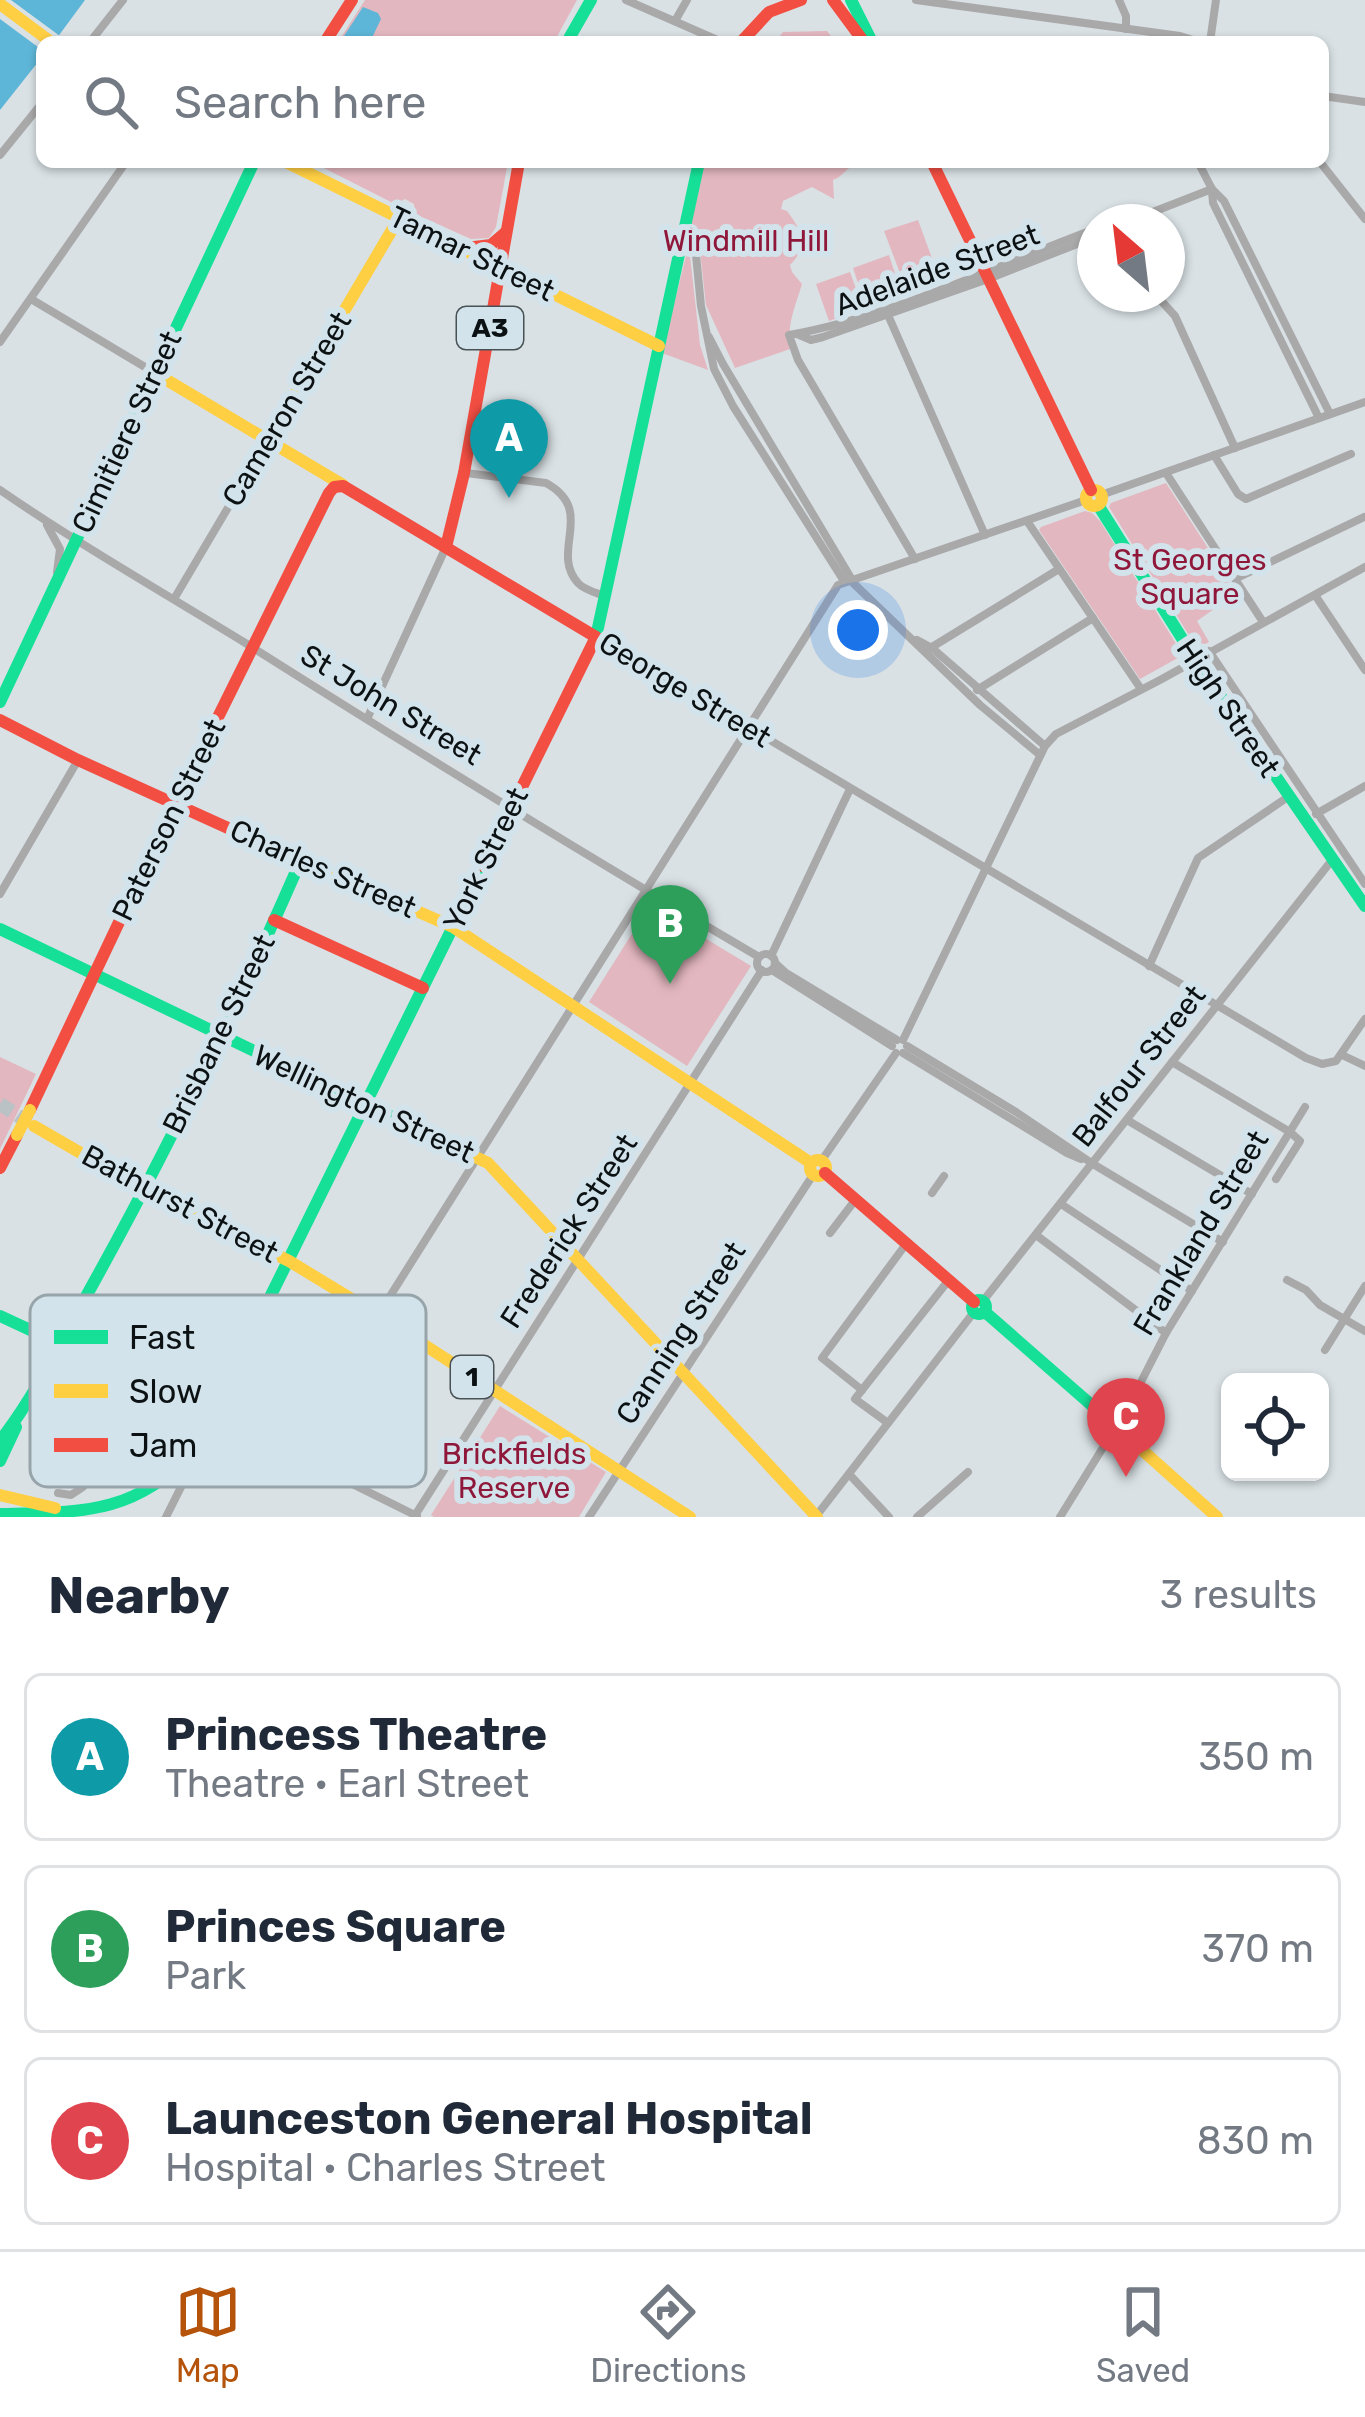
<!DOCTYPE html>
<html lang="en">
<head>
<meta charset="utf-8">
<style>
	:root { --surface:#fff; --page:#f6f6f7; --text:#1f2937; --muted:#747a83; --line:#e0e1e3; --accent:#b45309 }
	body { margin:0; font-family:Rubik,sans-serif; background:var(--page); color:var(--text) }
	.controls { position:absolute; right:36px; bottom:36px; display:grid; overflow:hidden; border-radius:18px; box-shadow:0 3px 9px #0004 }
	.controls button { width:108px; height:108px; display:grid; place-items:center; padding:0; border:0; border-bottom:3px solid var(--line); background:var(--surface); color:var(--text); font:60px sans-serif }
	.compass { position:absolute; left:1077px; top:204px; width:108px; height:108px; border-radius:50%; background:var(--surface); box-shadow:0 3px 9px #0004; rotate:332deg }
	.you { position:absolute; left:858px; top:630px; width:42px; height:42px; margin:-30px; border:9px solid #fff; border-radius:50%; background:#1a73e8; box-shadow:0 0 0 18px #1a73e833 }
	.badge { display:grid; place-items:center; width:78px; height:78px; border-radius:50%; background:var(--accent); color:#fff; font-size:39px; font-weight:700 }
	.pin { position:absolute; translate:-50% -99px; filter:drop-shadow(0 3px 6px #0008) }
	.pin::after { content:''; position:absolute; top:63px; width:42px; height:36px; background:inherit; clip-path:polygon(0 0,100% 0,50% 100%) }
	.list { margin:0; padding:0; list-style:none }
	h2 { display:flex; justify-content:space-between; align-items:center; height:156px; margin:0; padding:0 48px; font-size:51px }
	h2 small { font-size:39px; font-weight:400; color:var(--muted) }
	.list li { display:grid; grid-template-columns:78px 1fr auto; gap:36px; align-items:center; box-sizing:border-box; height:168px; margin:0 24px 24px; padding:0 24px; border:3px solid var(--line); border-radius:18px }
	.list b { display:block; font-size:45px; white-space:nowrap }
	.list p { margin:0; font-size:39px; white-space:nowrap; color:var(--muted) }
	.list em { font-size:39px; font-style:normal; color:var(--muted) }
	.icon { flex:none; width:66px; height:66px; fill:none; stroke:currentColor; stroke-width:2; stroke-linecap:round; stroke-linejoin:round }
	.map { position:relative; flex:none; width:1365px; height:1517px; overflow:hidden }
	.search { position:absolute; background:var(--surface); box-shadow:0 3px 9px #0004; left:36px; right:36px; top:36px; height:132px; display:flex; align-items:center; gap:30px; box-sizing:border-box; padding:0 42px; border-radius:18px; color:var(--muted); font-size:45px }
	.sheet { height:732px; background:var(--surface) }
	nav { display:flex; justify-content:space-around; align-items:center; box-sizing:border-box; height:168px; border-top:3px solid var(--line); background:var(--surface); font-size:33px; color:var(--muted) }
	nav a { display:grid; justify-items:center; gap:6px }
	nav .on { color:var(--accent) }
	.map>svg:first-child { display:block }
	.green { fill:#e3b7bf }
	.water { fill:#5db6d8 }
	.pier { fill:#d9e1e5 }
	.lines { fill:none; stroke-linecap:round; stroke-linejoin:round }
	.highway-tunnel { stroke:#bac2c6; stroke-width:14; stroke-dasharray:14 7; stroke-linecap:butt }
	.street { stroke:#aaa9aa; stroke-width:8 }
	.fast { stroke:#16e098; stroke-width:12 }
	.slow { stroke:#ffcf43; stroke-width:12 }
	.jam { stroke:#f24e42; stroke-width:12 }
	.slow-bridge { stroke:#ffcf43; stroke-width:12 }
	.labels { text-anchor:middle; stroke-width:12; stroke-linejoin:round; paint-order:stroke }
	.shield { fill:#d3e3eb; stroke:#485154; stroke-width:3 }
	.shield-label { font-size:27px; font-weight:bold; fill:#0c1214 }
	.park-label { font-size:30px; fill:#8f183a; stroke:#d3e3eb }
	.street-label { font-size:30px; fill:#0c1214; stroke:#d3e3eb }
	.key { fill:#d3e3eb; stroke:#97a4aa; stroke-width:3 }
	.key-label { font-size:33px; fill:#0c1214 }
</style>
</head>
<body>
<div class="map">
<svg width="1365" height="1517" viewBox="0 0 1365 1517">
	<rect width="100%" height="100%" fill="#d9e1e5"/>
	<g class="green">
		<polygon points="365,0 577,0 554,42 338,42"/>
		<polygon points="827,31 836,42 775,42 783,32"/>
		<polygon points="312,162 508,162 496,227 489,238 471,239 415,214 414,204 405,199 395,204"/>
		<path d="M703,162H857C848,167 842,177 833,180L834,199L812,187L783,201L781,209L787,211C801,229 809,246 790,265L792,272L802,284C795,307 787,324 790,349L735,368L706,305L700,251L696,243L687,241Z"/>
		<polygon points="918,220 941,283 908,294 884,231"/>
		<polygon points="889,255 901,292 865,304 853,268"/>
		<polygon points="686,256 690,256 700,345 708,370 662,353"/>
		<polygon points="850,272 863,308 829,321 816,284"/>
		<polygon points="1166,483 1237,593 1197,621 1209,642 1197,648 1109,507 1111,503"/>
		<polygon points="1085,511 1092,513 1100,521 1183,655 1140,679 1039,530 1041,527"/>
		<polygon points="650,905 751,966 687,1066 589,1002"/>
		<polygon points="0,1057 36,1074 0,1149"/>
		<polygon points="500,1406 606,1472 579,1517 434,1517 431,1515"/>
	</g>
	<g class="water">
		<polygon points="11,0 85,0 54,42 42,42 42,57 0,110 0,14"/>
		<polygon points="363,7 378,13 381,19 370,42 340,42"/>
	</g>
	<polygon class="pier" points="3,0 11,0 64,39 61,42 42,42 42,50 0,19 0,4"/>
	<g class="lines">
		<polyline class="highway-tunnel" points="0,1104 34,1126"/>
		<g class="street">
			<polyline points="626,0 722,42"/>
			<polyline points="916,0 1180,36 1200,42"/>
			<polyline points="1119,0 1126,16 1126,29"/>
			<polyline points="675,21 687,0"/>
			<polyline points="90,42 123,0"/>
			<polyline points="1210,42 1216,0"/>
			<polyline points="1323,96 1365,102"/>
			<polyline points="0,155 42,103"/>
			<polyline points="1198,162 1212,189 1224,201 1330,414"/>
			<polyline points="1320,162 1365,219"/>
			<polyline points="1212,191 1213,203 1319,418"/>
			<polyline points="1127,222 1212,189"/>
			<polyline points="682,242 691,246 696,255 701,306 714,369 733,406 844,581"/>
			<polyline points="1155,294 1175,316 1235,448"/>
			<polyline points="31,299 155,373"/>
			<polyline points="888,315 985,535"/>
			<polyline points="797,334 811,340 823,337 988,279 1095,237"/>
			<polyline points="709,337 723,364 851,578"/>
			<polyline points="0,342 126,162"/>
			<polyline points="1214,455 1238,494 1246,499 1351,454"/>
			<path d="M466,473L546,483C597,511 549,551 578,583C584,590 597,593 605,596"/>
			<polyline points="1166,473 1263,622"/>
			<path d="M0,490C80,545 164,593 247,644C416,751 587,856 759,957"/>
			<polyline points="1101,495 1365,402"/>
			<polyline points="1027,521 1141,689"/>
			<polyline points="47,525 60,549 57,572"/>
			<path d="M915,559L798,360L789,335C891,317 998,265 1095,229"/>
			<polyline points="849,579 980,705 1040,755"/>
			<polyline points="1235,579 1364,517"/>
			<polyline points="1315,595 1365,670"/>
			<polyline points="174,599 268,440"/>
			<polyline points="596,637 1306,1058 1322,1064 1336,1061 1365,1019"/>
			<polyline points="917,640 932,648 1045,746"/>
			<polyline points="932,647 1059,569"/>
			<polyline points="1209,651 1365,884"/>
			<polyline points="977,690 1093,618"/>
			<polyline points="367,719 446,547"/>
			<polyline points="1316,814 1365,786"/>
			<polyline points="0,894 78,760"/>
			<circle cx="766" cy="963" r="9"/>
			<polyline points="771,956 850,789"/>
			<polyline points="775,963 786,973 897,1040"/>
			<polyline points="1149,966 1198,858 1288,797"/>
			<polyline points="772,970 892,1046"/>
			<polyline points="903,1040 1045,746 1056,734 1160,680 1365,567"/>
			<polyline points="907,1046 1016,1112 1093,1164 1223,1242"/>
			<polyline points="903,1053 1067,1153 1081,1159"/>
			<polyline points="1342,1055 1365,1066"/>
			<polyline points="1172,1062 1290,1132 1300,1141 1276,1179"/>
			<polyline points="1127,1120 1252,1194"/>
			<polyline points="822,1160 896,1053"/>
			<polyline points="932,1193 944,1176"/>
			<polyline points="1061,1204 1192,1291"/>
			<polyline points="830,1233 856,1199"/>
			<polyline points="1036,1235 1166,1333"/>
			<polyline points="1287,1280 1306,1290 1320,1305 1365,1331"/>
			<polyline points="983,1301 1332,860"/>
			<polyline points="1325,1350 1365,1286"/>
			<polyline points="862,1390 822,1358 906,1244"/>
			<polyline points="862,1390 948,1281"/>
			<polyline points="862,1390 855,1399 888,1423"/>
			<polyline points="213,1415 417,1516"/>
			<polyline points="1120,1423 1166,1333 1305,1107"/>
			<polyline points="106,1437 164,1464 176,1465"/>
			<polyline points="290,1455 838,585 1086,500"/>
			<polyline points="849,1474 889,1517"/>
			<polyline points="58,1493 71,1495 83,1487 136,1380"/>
			<polyline points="817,1515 974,1312"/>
			<polyline points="166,1517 194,1461 194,1453"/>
			<polyline points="414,1517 762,970"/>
			<polyline points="589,1517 813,1175"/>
			<polyline points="917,1517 968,1472"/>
			<polyline points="1060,1517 1112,1433"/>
		</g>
		<g class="fast">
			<polyline points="851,0 872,42"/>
			<polyline points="567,42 591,0"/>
			<polyline points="1098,505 1195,659 1365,906"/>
			<polyline points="596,637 699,162"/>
			<polyline points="0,702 254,162"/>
			<polyline points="0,929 467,1153"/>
			<circle cx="979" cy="1307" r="7"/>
			<polyline points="985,1312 1112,1423"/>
			<polyline points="0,1316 213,1415"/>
			<path d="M0,1441C38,1392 64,1336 94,1282C170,1145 238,1004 301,860L239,833"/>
			<polyline points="0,1461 16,1427"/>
			<path d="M0,1514C82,1512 134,1515 194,1451L483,866"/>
		</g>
		<g class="slow">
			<polyline points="0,4 51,42"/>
			<polyline points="286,162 659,346"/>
			<polyline points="155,373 343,485"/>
			<polyline points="268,440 399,218"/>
			<circle cx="1094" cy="498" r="8"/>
			<polyline points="301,860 453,927 811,1163"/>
			<polyline points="34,1126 143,1189 289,1261 378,1315 690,1517"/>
			<polyline points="467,1153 488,1163 817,1517"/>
			<circle cx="818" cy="1168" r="8"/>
			<circle cx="1116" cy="1428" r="6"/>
			<polyline points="1122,1432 1217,1517"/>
			<polyline points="0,1495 55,1508"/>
		</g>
		<g class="jam">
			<polyline points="833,0 864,42"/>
			<polyline points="325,42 352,0"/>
			<polyline points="741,42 769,12 801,0"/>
			<polyline points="932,162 1091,490"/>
			<polyline points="466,248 491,245 506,232"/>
			<polyline points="446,547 464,473 519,162"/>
			<polyline points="0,720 78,760 175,804 30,1110"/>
			<polyline points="239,833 175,804 329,493 334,487 343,486 596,637 483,866"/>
			<polyline points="274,920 423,988"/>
			<polyline points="0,1168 17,1135"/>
			<polyline points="825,1173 974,1302"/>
		</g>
		<polyline class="slow-bridge" points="17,1135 30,1110"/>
	</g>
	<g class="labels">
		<g class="shield">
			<rect x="457" y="307" width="66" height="42" rx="9"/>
			<rect x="451" y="1356" width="42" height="42" rx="9"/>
		</g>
		<g class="shield-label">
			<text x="490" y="337">A3</text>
			<text x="472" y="1386">1</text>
		</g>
		<g class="park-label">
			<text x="746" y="251">Windmill Hill</text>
			<text x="1190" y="570">St Georges<tspan x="1190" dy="34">Square</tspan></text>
			<text x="514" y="1464">Brickfields<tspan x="514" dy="34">Reserve</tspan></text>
		</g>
		<g class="street-label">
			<text transform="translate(472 254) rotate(26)" y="10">Tamar Street</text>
			<text transform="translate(937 270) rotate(-20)" y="10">Adelaide Street</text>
			<text transform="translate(287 409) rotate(-59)" y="10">Cameron Street</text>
			<text transform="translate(127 432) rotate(-65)" y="10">Cimitiere Street</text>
			<text transform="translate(685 690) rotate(31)" y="10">George Street</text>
			<text transform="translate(391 705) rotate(31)" y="10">St John Street</text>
			<text transform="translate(1228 708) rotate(56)" y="10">High Street</text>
			<text transform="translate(169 820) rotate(-64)" y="10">Paterson Street</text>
			<text transform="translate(486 859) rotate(-64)" y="10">York Street</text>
			<text transform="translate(323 869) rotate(24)" y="10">Charles Street</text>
			<text transform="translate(219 1034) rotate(-64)" y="10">Brisbane Street</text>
			<text transform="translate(1139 1066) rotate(-52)" y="10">Balfour Street</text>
			<text transform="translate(364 1104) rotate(25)" y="10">Wellington Street</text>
			<text transform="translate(180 1204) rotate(28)" y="10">Bathurst Street</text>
			<text transform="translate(569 1231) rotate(-57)" y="10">Frederick Street</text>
			<text transform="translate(1201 1233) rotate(-59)" y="10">Frankland Street</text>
			<text transform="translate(681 1333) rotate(-57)" y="10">Canning Street</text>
		</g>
	</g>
	<rect x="30" y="1295" width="396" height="192" rx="18" class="key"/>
	<rect x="54" y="1330" width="54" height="14" fill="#16e098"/>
	<rect x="54" y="1384" width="54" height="14" fill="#ffcf43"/>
	<rect x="54" y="1438" width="54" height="14" fill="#f24e42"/>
	<g class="key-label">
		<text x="129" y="1349">Fast</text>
		<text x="129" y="1403">Slow</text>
		<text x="129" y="1457">Jam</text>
	</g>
</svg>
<div class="controls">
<button><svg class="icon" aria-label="locate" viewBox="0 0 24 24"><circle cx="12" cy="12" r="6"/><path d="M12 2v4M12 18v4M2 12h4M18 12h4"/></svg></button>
</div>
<svg class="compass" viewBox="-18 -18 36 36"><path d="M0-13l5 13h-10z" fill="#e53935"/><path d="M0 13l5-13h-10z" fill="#747a83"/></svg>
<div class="you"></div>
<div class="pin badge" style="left:509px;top:498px;background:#0f9aa8">A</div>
<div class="pin badge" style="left:670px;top:984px;background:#2e9e5b">B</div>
<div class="pin badge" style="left:1126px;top:1477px;background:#e0444e">C</div>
<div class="search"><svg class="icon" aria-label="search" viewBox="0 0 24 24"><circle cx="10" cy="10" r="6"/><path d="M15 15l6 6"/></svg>Search here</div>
</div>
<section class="sheet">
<h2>Nearby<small>3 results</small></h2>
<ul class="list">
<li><span class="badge" style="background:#0f9aa8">A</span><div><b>Princess Theatre</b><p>Theatre · Earl Street</p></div><em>350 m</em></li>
<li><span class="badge" style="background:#2e9e5b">B</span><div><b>Princes Square</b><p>Park</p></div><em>370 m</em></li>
<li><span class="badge" style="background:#e0444e">C</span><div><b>Launceston General Hospital</b><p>Hospital · Charles Street</p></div><em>830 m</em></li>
</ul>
</section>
<nav>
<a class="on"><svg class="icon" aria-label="map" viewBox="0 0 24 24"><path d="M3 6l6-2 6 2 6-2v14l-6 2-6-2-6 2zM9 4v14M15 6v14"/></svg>Map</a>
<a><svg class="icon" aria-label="directions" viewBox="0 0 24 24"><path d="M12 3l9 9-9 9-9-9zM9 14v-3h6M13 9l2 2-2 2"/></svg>Directions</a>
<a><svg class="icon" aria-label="saved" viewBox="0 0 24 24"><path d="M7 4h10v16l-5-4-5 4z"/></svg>Saved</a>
</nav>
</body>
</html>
